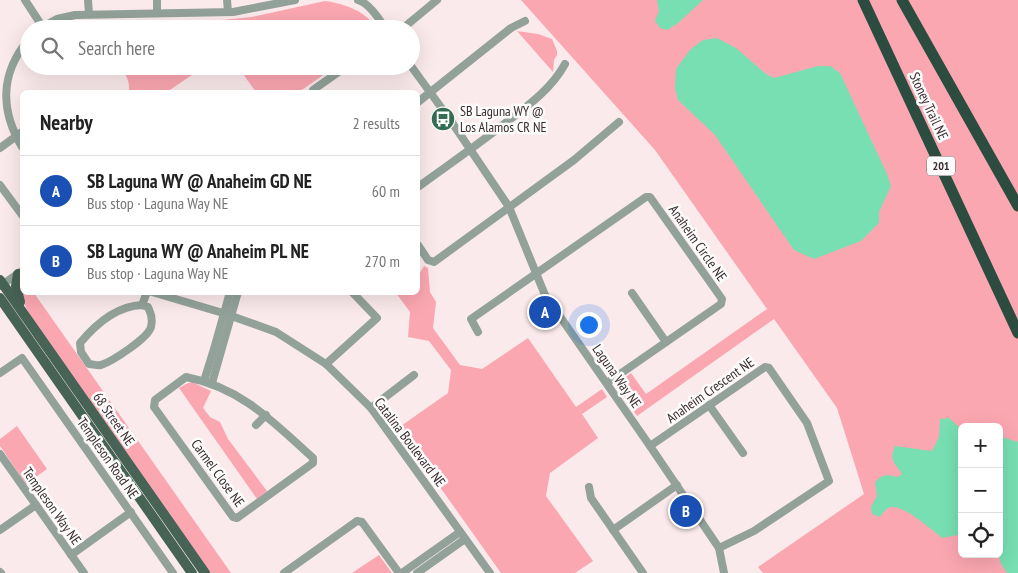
<!DOCTYPE html>
<html lang="en">
<head>
<meta charset="utf-8">
<style>
	:root { --surface:#fff; --page:#f6f6f6; --text:#222; --muted:#767676; --line:#e0e0e0; --accent:#1a73e8 }
	body { margin:0; font-family:"PT Sans Narrow",sans-serif; background:var(--page); color:var(--text) }
	.controls { position:absolute; right:15px; bottom:15px; display:grid; overflow:hidden; border-radius:8px; box-shadow:0 5px 20px #0002 }
	.controls button { width:45px; height:45px; display:grid; place-items:center; padding:0; border:0; border-bottom:1px solid var(--line); background:var(--surface); color:var(--text); font:25px sans-serif }
	.you { position:absolute; left:588px; top:324px; width:18px; height:18px; margin:-12px; border:4px solid #fff; border-radius:50%; background:#1a73e8; box-shadow:0 0 0 8px #1a73e833 }
	.badge { display:grid; place-items:center; width:32px; height:32px; border-radius:50%; background:var(--accent); color:#fff; font-size:16px; font-weight:700 }
	.pin { position:absolute; translate:-50% -50%; border:2px solid #fff; box-shadow:0 1px 5px #0006 }
	.list { margin:0; padding:0; list-style:none }
	h2 { display:flex; justify-content:space-between; align-items:center; height:65px; margin:0; padding:0 20px; font-size:21px }
	h2 small { font-size:16px; font-weight:400; color:var(--muted) }
	.list li { display:grid; grid-template-columns:32px 1fr auto; gap:15px; align-items:center; box-sizing:border-box; height:70px; padding:0 20px; border-top:1px solid var(--line) }
	.list b { display:block; font-size:19px; white-space:nowrap }
	.list p { margin:0; font-size:16px; white-space:nowrap; color:var(--muted) }
	.list em { font-size:16px; font-style:normal; color:var(--muted) }
	.icon { flex:none; width:28px; height:28px; fill:none; stroke:currentColor; stroke-width:2; stroke-linecap:round; stroke-linejoin:round }
	.map { position:relative; flex:none; width:1018px; height:573px; overflow:hidden }
	.search { position:absolute; background:var(--surface); box-shadow:0 5px 20px #0002; left:20px; top:20px; width:400px; height:55px; display:flex; align-items:center; gap:12px; box-sizing:border-box; padding:0 18px; border-radius:28px; color:var(--muted); font-size:19px }
	.panel { position:absolute; background:var(--surface); box-shadow:0 5px 20px #0002; left:20px; top:90px; width:400px; height:205px; border-radius:8px }
	.map>svg:first-child { display:block }
	.green { fill:#fba7b1; fill-rule:evenodd }
	.water { fill:#77dfb2 }
	.lines { fill:none; stroke-linecap:round; stroke-linejoin:round }
	.minor { stroke:#92a29a; stroke-width:8 }
	.major { stroke:#476355; stroke-width:10 }
	.highway { stroke:#2b4c3e; stroke-width:11 }
	.labels { text-anchor:middle; stroke-width:5; stroke-linejoin:round; paint-order:stroke }
	.shield { fill:#fcfcfc; stroke:#756a6b; stroke-width:1 }
	.shield-label { font-size:12px; font-weight:bold; fill:#3b2b2d }
	.street-label { font-size:14px; fill:#3b2b2d; stroke:#fcfcfc }
	.poi-label { font-size:14px; fill:#3b2b2d; stroke:#fcfcfc; text-anchor:start }
</style>
</head>
<body>
<div class="map">
<svg width="1018" height="573" viewBox="0 0 1018 573">
	<rect width="100%" height="100%" fill="#fbeaeb"/>
	<g class="green">
		<path d="M521,0H1018V573H763L758,567L864,494L837,408L774,319L637,416L618,388L619,382L631,373L646,394L767,309L655,150ZM962,427H999V554H962Z"/>
		<path d="M325,1C346,4 365,11 378,29H223L222,20L252,17Z"/>
		<polygon points="517,31 538,34 552,39 557,51 557,55 554,60 553,72"/>
		<path d="M120,66H205L167,92H129C130,81 126,75 120,66Z"/>
		<polygon points="235,66 336,66 299,92 256,92 238,67"/>
		<polygon points="424,266 428,268 430,292 436,302 433,328 460,365 482,369 528,338 576,407 602,389 607,397 582,414 598,438 550,473 546,496 593,561 575,573 501,573 398,428 448,393 451,370 429,341 408,337 410,312 396,293 418,292 418,276"/>
		<path d="M22,280V292L34,293L231,573H209L32,318C26,307 16,292 22,280Z"/>
		<polygon points="192,382 211,391 203,408 210,417 220,422 228,439 267,491 257,499 179,388 186,384"/>
		<polygon points="17,426 47,469 26,484 0,446 0,439"/>
		<polygon points="379,555 392,573 352,573"/>
	</g>
	<g class="water">
		<polygon points="657,0 703,0 677,24 667,30 660,28 655,21 659,11"/>
		<polygon points="717,38 736,48 766,74 774,78 818,66 830,66 840,73 887,174 891,186 879,212 879,223 861,241 814,259 794,250 715,135 678,100 675,88 676,69 690,50 703,40"/>
		<path d="M949,418L962,430V534L942,538C932,530 900,501 888,508C885,510 882,514 880,517L872,514L871,507L877,496L875,483C882,473 888,475 898,477L902,474C894,462 889,461 895,446L932,451L939,437L940,419Z"/>
		<polygon points="999,436 1018,442 1018,573 1007,573 1000,562 999,554"/>
	</g>
	<g class="lines">
		<g class="minor">
			<polyline points="25,0 42,26"/>
			<polyline points="88,0 89,14"/>
			<polyline points="157,0 157,13"/>
			<polyline points="227,0 228,12"/>
			<path d="M358,0C370,4 379,19 386,29"/>
			<polyline points="39,29 57,19 75,15 233,12 295,0"/>
			<polyline points="402,29 437,0"/>
			<polyline points="411,66 451,121 509,207 545,295 650,446 719,548 724,573"/>
			<polyline points="313,92 313,90 347,66"/>
			<polyline points="418,102 511,28 525,21"/>
			<path d="M22,147C0,110 0,73 29,39"/>
			<polyline points="0,148 22,132"/>
			<polyline points="0,185 22,215"/>
			<path d="M418,187C448,165 479,144 508,121C529,105 552,88 565,64"/>
			<polyline points="418,245 428,260 434,262 574,160 619,122"/>
			<polyline points="0,286 22,271"/>
			<polyline points="152,292 223,313 276,332 326,364 371,408 490,573"/>
			<polyline points="632,293 666,342"/>
			<path d="M142,305L148,307C151,314 153,319 151,327C148,338 113,361 101,365C97,366 93,364 89,364L81,352L80,343C95,325 117,306 142,305Z"/>
			<polyline points="142,305 147,292"/>
			<polyline points="478,332 471,319 646,197 650,197 722,299 721,304 607,383"/>
			<polyline points="326,364 377,318 352,292"/>
			<polyline points="0,373 22,358 173,573"/>
			<path d="M186,377C242,388 273,422 313,458V463L237,518L233,517L154,407L155,400Z"/>
			<polyline points="204,381 214,349 230,292"/>
			<polyline points="212,383 238,292"/>
			<polyline points="709,405 743,453"/>
			<polyline points="371,408 414,375"/>
			<polyline points="256,425 266,415"/>
			<polyline points="650,446 765,367 769,368 807,423 829,481 754,531 719,548"/>
			<polyline points="0,454 84,573"/>
			<polyline points="589,487 591,498 643,573"/>
			<polyline points="0,530 36,505"/>
			<polyline points="613,530 677,485"/>
			<polyline points="71,555 131,512"/>
			<polyline points="0,572 1,573"/>
			<polyline points="284,573 357,521 362,522 399,573"/>
			<polyline points="402,573 460,532"/>
			<polyline points="417,573 465,539"/>
		</g>
		<g class="major">
			<polyline points="18,274 16,286 20,302"/>
			<polyline points="0,280 205,573"/>
			<polyline points="0,298 192,573"/>
		</g>
		<g class="highway">
			<polyline points="863,0 1018,333"/>
			<polyline points="902,0 1018,206"/>
		</g>
	</g>
	<defs>
		<g id="bus-disc" transform="scale(1.25)"><circle r="9.5" fill="#346c54" stroke="#fcfcfc"/><path d="M-5-6H5V4H4V6H2V4H-2V6H-4V4H-5ZM-3.5-4V0h7V-4ZM-3.5 1.2v1.5H-2V1.2ZM2 1.2v1.5H3.5V1.2Z" fill="#fff"/></g>
	</defs>
	<g fill-rule="evenodd">
		<use href="#bus-disc" x="443" y="119"/>
	</g>
	<g class="labels">
		<rect class="shield" x="927" y="156.5" width="28" height="19" rx="4"/>
		<g class="shield-label">
			<text x="941" y="170">201</text>
		</g>
		<g class="street-label">
			<text transform="translate(929 106) rotate(65)" y="5">Stoney Trail NE</text>
			<text transform="translate(698 243) rotate(55)" y="5">Anaheim Circle NE</text>
			<text transform="translate(617 376) rotate(55)" y="5">Laguna Way NE</text>
			<text transform="translate(710 390) rotate(-35)" y="5">Anaheim Crescent NE</text>
			<text transform="translate(114 419) rotate(55)" y="5">68 Street NE</text>
			<text transform="translate(410 442) rotate(53)" y="5">Catalina Boulevard NE</text>
			<text transform="translate(108 458) rotate(55)" y="5">Templeson Road NE</text>
			<text transform="translate(218 473) rotate(54)" y="5">Carmel Close NE</text>
			<text transform="translate(52 506) rotate(55)" y="5">Templeson Way NE</text>
		</g>
		<g class="poi-label">
			<text x="460" y="116">SB Laguna WY @<tspan x="460" dy="16">Los Alamos CR NE</tspan></text>
		</g>
	</g>
</svg>
<div class="controls">
<button>+</button>
<button>−</button>
<button><svg class="icon" aria-label="locate" viewBox="0 0 24 24"><circle cx="12" cy="12" r="6"/><path d="M12 2v4M12 18v4M2 12h4M18 12h4"/></svg></button>
</div>
<div class="you"></div>
<div class="pin badge" style="left:545px;top:312px;background:#1a4fb4">A</div>
<div class="pin badge" style="left:686px;top:511px;background:#1a4fb4">B</div>
<div class="search"><svg class="icon" aria-label="search" viewBox="0 0 24 24"><circle cx="10" cy="10" r="6"/><path d="M15 15l6 6"/></svg>Search here</div>
<section class="panel">
<h2>Nearby<small>2 results</small></h2>
<ul class="list">
<li><span class="badge" style="background:#1a4fb4">A</span><div><b>SB Laguna WY @ Anaheim GD NE</b><p>Bus stop · Laguna Way NE</p></div><em>60 m</em></li>
<li><span class="badge" style="background:#1a4fb4">B</span><div><b>SB Laguna WY @ Anaheim PL NE</b><p>Bus stop · Laguna Way NE</p></div><em>270 m</em></li>
</ul>
</section>
</div>
</body>
</html>
